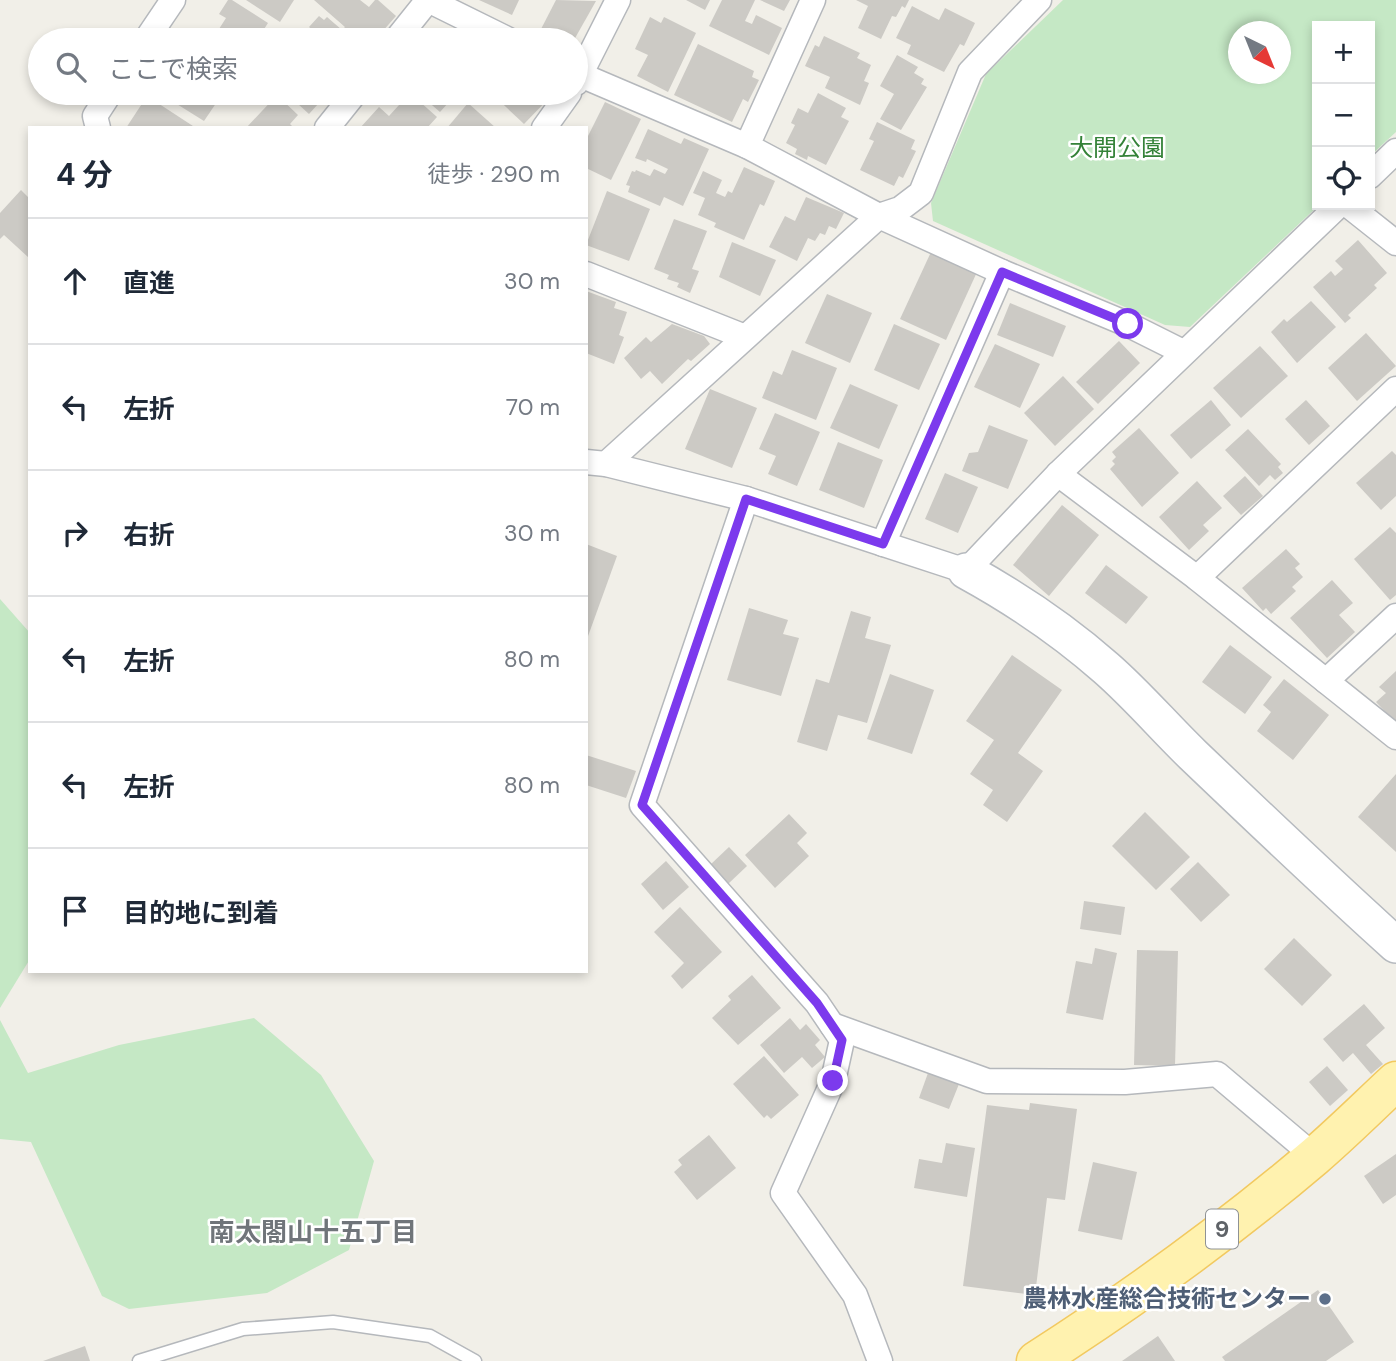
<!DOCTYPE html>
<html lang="ja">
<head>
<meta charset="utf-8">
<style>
	:root { --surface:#fff; --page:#f6f6f7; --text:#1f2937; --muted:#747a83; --line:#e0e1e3 }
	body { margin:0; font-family:"DM Sans","Noto Sans JP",sans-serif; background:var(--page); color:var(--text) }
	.controls { position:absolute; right:21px; top:21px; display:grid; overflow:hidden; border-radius:0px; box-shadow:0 4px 10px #0003 }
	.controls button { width:63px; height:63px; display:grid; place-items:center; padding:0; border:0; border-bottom:2px solid var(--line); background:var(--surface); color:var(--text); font:35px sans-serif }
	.compass { position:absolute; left:1228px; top:21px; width:63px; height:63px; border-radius:50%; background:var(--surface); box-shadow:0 4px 10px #0003; rotate:137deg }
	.stop { position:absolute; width:21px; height:21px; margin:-16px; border:5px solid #7c3aed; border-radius:50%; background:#fff }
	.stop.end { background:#7c3aed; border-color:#fff; box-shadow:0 2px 7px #0008 }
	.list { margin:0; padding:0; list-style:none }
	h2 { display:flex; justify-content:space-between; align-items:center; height:91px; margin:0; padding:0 28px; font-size:30px }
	h2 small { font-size:23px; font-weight:400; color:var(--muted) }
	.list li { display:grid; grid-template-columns:46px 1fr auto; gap:21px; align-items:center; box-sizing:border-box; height:126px; padding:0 28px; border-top:2px solid var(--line) }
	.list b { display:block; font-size:26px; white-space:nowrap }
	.list em { font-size:23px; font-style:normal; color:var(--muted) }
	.icon { flex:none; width:38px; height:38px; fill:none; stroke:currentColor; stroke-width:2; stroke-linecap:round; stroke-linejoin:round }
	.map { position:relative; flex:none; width:1396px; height:1361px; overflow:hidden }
	.search { position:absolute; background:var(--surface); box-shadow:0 4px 10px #0003; left:28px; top:28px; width:560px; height:77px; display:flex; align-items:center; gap:18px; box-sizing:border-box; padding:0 24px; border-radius:38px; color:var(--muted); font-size:26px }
	.panel { position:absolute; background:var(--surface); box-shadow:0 4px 10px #0003; left:28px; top:126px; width:560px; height:847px; border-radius:0px }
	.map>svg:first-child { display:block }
	.green { fill:#c5e8c5; fill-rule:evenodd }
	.building { fill:#cccac5 }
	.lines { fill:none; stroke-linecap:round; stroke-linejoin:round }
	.lane-casing { stroke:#b5b8bc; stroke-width:15 }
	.street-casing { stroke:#b5b8bc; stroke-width:27 }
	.secondary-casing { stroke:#b6babf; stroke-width:38 }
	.primary-casing { stroke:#f2c960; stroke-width:41 }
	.lane { stroke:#fff; stroke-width:12 }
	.street { stroke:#fff; stroke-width:24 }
	.secondary { stroke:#fff; stroke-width:35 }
	.primary { stroke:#fff2af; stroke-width:38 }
	.route { stroke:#7c3aed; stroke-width:9 }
	.service-dot { fill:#5c6f8a; stroke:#fff; stroke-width:2.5 }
	.labels { text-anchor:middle; stroke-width:5; stroke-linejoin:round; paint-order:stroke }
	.shield { fill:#fff; stroke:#8f9295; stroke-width:2 }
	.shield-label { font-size:23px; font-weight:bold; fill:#5f6368 }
	.park-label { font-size:24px; fill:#348238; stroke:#fff }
	.service-label { font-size:24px; font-weight:bold; fill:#4e5e75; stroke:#fff; text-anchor:end }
	.neighbourhood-label { font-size:26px; font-weight:bold; fill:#70757a; stroke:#fff }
</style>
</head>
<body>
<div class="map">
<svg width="1396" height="1361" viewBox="0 0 1396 1361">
	<rect width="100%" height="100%" fill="#f1efe8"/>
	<g class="green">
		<path d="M1063,0H1396V132L1370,156V26H1317L1319,205L1190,327L1165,325L933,221L931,203L986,74ZM1238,32H1280V74H1238Z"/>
		<polygon points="0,599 30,633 30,959 0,1008"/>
		<polygon points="254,1018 321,1075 374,1161 349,1250 267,1293 129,1309 102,1296 31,1142 0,1139 0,1020 28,1073 119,1045"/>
	</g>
	<g class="building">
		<polygon points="228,0 232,0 268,23 257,40 212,40 226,18 219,14"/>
		<polygon points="246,0 294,0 280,22"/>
		<polygon points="314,0 360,0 369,7 375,0 378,0 396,16 375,40 324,40 309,27 319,16 324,20 327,17 342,30 345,27"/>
		<polygon points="479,0 519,0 512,15"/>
		<polygon points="556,0 596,1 574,40 559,40 540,31"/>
		<polygon points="686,0 710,0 705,10"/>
		<polygon points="722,0 755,0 745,21 752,24 756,15 782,28 769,55 709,26"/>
		<polygon points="760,0 790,0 784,11"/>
		<polygon points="856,0 909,0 905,8 902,6 896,17 892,16 881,39 858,28 868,6"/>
		<polygon points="912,6 939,20 945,8 975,23 964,46 960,44 944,72 907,54 911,45 896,38"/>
		<polygon points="650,17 661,23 664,17 696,33 668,92 637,76 648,55 635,49"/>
		<polygon points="300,29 312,40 290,40"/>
		<polygon points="824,36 860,53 857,58 871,65 864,81 869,83 860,105 825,88 830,77 805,66 815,45 819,47"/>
		<polygon points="698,44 754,71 752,77 759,80 748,102 743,99 732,122 674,95"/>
		<polygon points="897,55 918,67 914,73 924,79 921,84 927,87 901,130 880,119 894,94 880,86"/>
		<polygon points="177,93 223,93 204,121 172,101"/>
		<polygon points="286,93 328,93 309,114"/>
		<polygon points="410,93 437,117 427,128 360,128 379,107 389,116"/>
		<polygon points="418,93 457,93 440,112"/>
		<polygon points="491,93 554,93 524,124"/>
		<polygon points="818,93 846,108 841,117 849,121 826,165 808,156 807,160 795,154 797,149 786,143 795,125 791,123 798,108 808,113"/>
		<polygon points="277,95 298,115 290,124 294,128 246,128"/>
		<polygon points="147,96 196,128 126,128"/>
		<polygon points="605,102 641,119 611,180 586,168 586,140"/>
		<polygon points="468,103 496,128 447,128"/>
		<polygon points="877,122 915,140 911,149 916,151 903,178 899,176 894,186 860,170 874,141 869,139"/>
		<polygon points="648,129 681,144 684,138 709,149 683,206 664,197 660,206 628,192 630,186 626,185 632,171 635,172 636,170 650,176 654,169 665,174 668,169 647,159 646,162 635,158"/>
		<polygon points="744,167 775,181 764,206 760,204 744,240 714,227 716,223 698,215 705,198 693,193 703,171 722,180 716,193 725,197 728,191 732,193"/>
		<polygon points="21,190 30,199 30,255 28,257 4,235 0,239 0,213"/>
		<polygon points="607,191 650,209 629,261 586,245"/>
		<polygon points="806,197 844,213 836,229 829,226 825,235 820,233 815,241 808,238 797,261 769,247 785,216 795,221"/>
		<polygon points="674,219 707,231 692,269 699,271 690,293 677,287 679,283 667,279 669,275 654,269"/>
		<polygon points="1358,240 1387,273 1374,285 1377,288 1348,315 1351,318 1345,323 1313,287 1331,271 1335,276 1343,269 1335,261"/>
		<polygon points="732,242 776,260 760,296 719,277"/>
		<polygon points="931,252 977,272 946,340 900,319"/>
		<polygon points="586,291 616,302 614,308 627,312 619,335 624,337 614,364 586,353"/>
		<polygon points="827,294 872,313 850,363 805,343"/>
		<polygon points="1311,301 1336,327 1297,363 1271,332 1284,319 1287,322"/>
		<polygon points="1010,303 1066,326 1053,357 997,335"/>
		<polygon points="672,324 704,336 710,344 691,361 688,359 662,384 650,371 641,379 624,358 646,337 651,342"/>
		<polygon points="894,324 940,344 919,390 874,370"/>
		<polygon points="1366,333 1396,366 1357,401 1328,368"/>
		<polygon points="1119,341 1140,363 1098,404 1076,382"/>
		<polygon points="995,344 1040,364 1020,408 974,387"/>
		<polygon points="1260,346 1288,376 1241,418 1213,388"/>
		<polygon points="792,350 837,368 816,420 762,398 773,371 782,375"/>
		<polygon points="1063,376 1094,409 1055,446 1024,413"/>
		<polygon points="850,384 898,405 879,449 830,428"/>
		<polygon points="710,389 757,408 732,468 685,449"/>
		<polygon points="1211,400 1231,425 1191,459 1170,435"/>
		<polygon points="1306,400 1330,426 1309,445 1285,419"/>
		<polygon points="775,413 820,432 797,486 768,474 776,456 759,449"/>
		<polygon points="989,425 1028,440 1008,489 962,471 969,453 978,452"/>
		<polygon points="1139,428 1179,473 1142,507 1110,469 1115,464 1112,461 1116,457 1112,452"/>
		<polygon points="1248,429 1281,464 1278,467 1283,473 1275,480 1270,475 1259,486 1225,450"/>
		<polygon points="838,442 883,460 864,508 819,490"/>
		<polygon points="1392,451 1396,455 1396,496 1381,510 1356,483"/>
		<polygon points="945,473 978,487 958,533 925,519"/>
		<polygon points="1245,476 1263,496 1241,515 1223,496"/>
		<polygon points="1197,481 1222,508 1203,525 1209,531 1189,550 1159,517"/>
		<polygon points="1062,505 1099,535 1049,596 1013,565"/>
		<polygon points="1390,527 1396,533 1396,595 1390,600 1354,559"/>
		<polygon points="586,544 617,556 587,639 586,639"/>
		<polygon points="1286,549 1300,564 1295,568 1303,577 1292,587 1296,591 1271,614 1266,608 1263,611 1242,588"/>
		<polygon points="1106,565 1148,597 1126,624 1085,593"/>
		<polygon points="1332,580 1353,603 1339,615 1355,632 1327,658 1290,618"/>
		<polygon points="749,608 788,620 783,634 799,638 781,696 727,680"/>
		<polygon points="851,611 871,617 865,638 891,645 867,723 838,715 827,751 797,742 816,679 829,683"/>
		<polygon points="1230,645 1272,677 1245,714 1202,682"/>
		<polygon points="1012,655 1062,690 1018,753 1043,771 1007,822 983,805 993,790 970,774 994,740 966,721"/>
		<polygon points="1396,671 1396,723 1376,702 1386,693 1379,687"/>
		<polygon points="890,674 934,690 912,754 867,739"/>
		<polygon points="1284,679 1329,715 1293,760 1257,731 1271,712 1263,705"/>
		<polygon points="586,755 636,771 626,798 586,785"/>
		<polygon points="1396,774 1396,852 1358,817"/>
		<polygon points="1145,812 1190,857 1156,890 1112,846"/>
		<polygon points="789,814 807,833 797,843 809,856 775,888 745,855"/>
		<polygon points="729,847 747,866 728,884 710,865"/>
		<polygon points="666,861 689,887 663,910 641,884"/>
		<polygon points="1198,862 1230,895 1201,922 1170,889"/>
		<polygon points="1084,901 1125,907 1121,935 1080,929"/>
		<polygon points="680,907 722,952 682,989 671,976 684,963 654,932"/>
		<polygon points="1294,938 1332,975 1302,1006 1264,969"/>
		<polygon points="1095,948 1117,953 1103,1020 1066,1013 1076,961 1092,964"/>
		<polygon points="1137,950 1178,951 1175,1066 1134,1065"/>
		<polygon points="752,975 781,1008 738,1045 712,1018 731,1000 728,996"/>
		<polygon points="1364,1004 1385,1028 1366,1045 1383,1064 1371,1074 1353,1053 1343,1062 1323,1039"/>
		<polygon points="790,1018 800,1030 806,1024 820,1040 815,1045 825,1057 812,1068 802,1057 784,1073 760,1045"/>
		<polygon points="764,1056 799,1095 771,1119 767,1115 764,1118 733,1084"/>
		<polygon points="1327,1066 1348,1090 1330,1106 1309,1082"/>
		<polygon points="928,1073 959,1084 949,1109 919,1098"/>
		<polygon points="1030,1103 1077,1109 1065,1200 1047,1198 1035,1295 963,1286 987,1105 1029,1110"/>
		<polygon points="709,1135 736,1168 697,1200 674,1172 682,1165 678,1160"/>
		<polygon points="946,1143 975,1148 967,1197 914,1188 919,1159 942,1163"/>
		<polygon points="1396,1154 1396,1195 1383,1204 1364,1176"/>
		<polygon points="1093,1162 1137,1172 1122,1240 1078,1231"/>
		<polygon points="1318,1290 1354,1342 1326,1361 1225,1361 1222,1357"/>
		<polygon points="1158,1336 1175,1361 1122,1361"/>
		<polygon points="85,1346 90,1361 43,1361"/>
	</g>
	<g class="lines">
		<g class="lane-casing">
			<polyline id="lane" points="139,1361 243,1329 333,1322 430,1336 475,1361"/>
		</g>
		<g class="street-casing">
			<g id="street">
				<polyline points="428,0 509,40"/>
				<polyline points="146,40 173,0"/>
				<polyline points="396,40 428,0"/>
				<polyline points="576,73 747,146 879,216 1002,272 1127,324 1183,352"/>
				<polyline points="576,83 618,0"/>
				<polyline points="98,128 95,116 110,93"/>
				<polyline points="327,128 355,93"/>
				<polyline points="544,128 569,93"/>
				<polyline points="747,146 813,0"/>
				<polyline points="1370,176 1396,151"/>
				<polyline points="1348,205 1396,243"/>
				<polyline points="586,274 745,337"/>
				<polyline points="586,462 606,464 746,499 966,571 1058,474 1339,205"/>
				<polyline points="606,464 879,216 900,209 921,193 970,72 1039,0"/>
				<polyline points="1058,474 1197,578 1396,737"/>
				<polyline points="746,499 642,805 817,1003 842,1040 833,1081 783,1193 855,1295 880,1361"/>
				<polyline points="883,544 1002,272"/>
				<polyline points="1197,578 1396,389"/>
				<polyline points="1326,681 1396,616"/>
				<polyline points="832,1025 987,1081 1125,1082 1217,1074 1314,1156"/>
			</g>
		</g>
		<g class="secondary-casing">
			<path id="secondary" d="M966,571C1017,599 1063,630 1106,668C1137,695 1164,727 1193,755C1260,819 1327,883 1396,945"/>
		</g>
		<g class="primary-casing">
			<path id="primary" d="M1036,1361C1131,1300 1228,1230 1314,1157C1342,1133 1369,1106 1396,1081"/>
		</g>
		<use href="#lane" class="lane"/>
		<use href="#street" class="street"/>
		<use href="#secondary" class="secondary"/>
		<use href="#primary" class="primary"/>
	</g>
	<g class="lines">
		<polyline class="route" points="833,1081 842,1040 817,1003 642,805 746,499 883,544 1002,272 1128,324"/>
	</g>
	<circle class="service-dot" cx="1325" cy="1299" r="7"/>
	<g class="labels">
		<rect class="shield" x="1206" y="1209.5" width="32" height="39" rx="5"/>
		<g class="shield-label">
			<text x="1222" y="1237">9</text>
		</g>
		<g class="park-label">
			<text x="1117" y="156">大開公園</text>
		</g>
		<g class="service-label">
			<text x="1311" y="1307">農林水産総合技術センター</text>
		</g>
		<g class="neighbourhood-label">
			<text x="313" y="1241">南太閤山十五丁目</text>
		</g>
	</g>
</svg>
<div class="controls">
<button>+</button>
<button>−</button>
<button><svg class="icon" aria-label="locate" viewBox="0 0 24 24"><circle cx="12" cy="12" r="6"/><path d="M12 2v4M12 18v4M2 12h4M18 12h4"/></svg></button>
</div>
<svg class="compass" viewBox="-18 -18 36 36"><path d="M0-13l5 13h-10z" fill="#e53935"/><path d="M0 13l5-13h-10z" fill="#747a83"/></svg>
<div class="stop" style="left:1128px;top:324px"></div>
<div class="stop end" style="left:833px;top:1081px"></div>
<div class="search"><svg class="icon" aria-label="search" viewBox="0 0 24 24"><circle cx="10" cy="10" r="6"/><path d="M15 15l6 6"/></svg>ここで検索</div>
<section class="panel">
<h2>4 分<small>徒歩 · 290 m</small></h2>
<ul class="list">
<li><svg class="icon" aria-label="ahead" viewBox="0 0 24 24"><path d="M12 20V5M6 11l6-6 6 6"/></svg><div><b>直進</b></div><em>30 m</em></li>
<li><svg class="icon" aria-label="left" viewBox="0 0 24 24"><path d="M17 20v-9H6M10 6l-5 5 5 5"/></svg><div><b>左折</b></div><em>70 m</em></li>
<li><svg class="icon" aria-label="right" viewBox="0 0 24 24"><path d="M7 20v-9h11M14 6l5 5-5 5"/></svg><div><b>右折</b></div><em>30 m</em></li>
<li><svg class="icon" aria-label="left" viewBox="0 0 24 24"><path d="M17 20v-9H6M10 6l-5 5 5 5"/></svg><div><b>左折</b></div><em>80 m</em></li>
<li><svg class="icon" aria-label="left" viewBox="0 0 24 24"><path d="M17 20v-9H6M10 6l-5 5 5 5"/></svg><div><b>左折</b></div><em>80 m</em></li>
<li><svg class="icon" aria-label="arrive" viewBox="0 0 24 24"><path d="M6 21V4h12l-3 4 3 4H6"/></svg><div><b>目的地に到着</b></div></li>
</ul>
</section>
</div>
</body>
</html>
